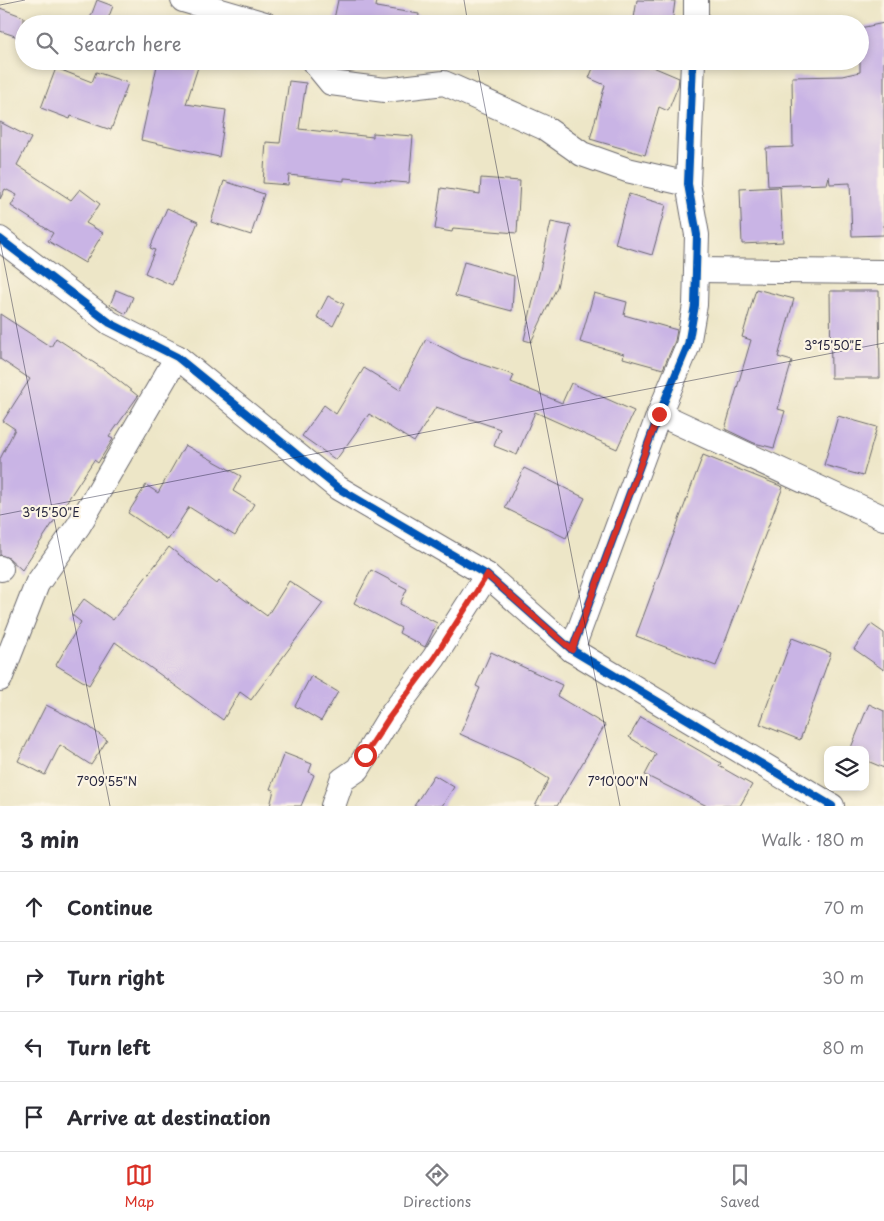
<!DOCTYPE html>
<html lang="en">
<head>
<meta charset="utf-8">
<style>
	:root { --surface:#fff; --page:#f7f7f7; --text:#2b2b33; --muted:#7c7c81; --line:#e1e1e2; --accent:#d93025 }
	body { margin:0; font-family:"Playpen Sans",sans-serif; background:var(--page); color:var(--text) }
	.controls { position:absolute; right:15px; bottom:15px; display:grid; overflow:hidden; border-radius:10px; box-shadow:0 2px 8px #0003 }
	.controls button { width:45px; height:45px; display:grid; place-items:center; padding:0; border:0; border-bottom:1px solid var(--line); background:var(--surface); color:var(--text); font:25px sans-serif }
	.stop { position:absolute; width:15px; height:15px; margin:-11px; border:4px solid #d93025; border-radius:50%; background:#fff }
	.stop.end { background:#d93025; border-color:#fff; box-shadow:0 1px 5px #0008 }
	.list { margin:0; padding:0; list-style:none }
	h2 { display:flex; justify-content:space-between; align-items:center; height:65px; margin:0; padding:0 20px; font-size:21px }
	h2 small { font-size:16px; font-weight:400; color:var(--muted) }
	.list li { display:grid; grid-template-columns:32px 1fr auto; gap:15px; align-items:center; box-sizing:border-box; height:70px; padding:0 20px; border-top:1px solid var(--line) }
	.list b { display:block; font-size:19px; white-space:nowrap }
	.list em { font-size:16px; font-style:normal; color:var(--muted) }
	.icon { flex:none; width:28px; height:28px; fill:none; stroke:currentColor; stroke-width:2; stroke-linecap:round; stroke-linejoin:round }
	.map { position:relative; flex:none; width:884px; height:806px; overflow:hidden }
	.search { position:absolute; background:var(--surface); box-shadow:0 2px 8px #0003; left:15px; right:15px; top:15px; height:55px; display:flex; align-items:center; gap:12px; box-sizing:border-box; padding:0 18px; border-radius:28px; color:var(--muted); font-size:19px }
	.sheet { height:345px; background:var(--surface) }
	nav { display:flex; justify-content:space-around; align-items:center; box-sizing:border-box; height:70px; border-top:1px solid var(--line); background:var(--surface); font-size:14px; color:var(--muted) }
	nav a { display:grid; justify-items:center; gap:2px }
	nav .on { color:var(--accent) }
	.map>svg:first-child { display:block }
	.building { fill:#c9b4e5 }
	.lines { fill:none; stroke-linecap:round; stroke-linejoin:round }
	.street-casing { stroke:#69676c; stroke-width:26 }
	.street { stroke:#fff; stroke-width:24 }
	.cycleway-casing { stroke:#fcf5e5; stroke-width:11 }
	.cycleway { stroke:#0057b8; stroke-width:8 }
	.route { stroke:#d93025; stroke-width:6 }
	.ticks { fill:none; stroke:#22223b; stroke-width:1; stroke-opacity:0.45 }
	.ticks-label { font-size:12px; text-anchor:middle; fill:#22223b; stroke:#fcf5e5; stroke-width:4.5; stroke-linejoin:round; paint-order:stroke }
</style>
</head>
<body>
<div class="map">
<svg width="884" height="806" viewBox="0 0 884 806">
	<rect width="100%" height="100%" fill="#fcf5e5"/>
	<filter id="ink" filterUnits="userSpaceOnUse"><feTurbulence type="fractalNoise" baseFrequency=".02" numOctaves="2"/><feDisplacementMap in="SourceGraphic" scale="10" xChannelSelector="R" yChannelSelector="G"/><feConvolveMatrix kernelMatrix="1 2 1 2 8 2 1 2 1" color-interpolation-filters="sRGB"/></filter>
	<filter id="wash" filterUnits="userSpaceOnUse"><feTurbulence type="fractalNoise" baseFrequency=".0096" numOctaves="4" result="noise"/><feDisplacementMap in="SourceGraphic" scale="20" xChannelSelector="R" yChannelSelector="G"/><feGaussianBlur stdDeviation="1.12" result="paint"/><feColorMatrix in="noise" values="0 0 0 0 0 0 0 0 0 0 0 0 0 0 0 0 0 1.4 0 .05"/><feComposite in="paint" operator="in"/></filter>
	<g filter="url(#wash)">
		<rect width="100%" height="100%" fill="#ede6c7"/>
		<g id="blocks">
			<g class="building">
				<polygon points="97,0 113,6 106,24 88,24"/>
				<polygon points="338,0 377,0 376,7 419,14 418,24 333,24"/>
				<polygon points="637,0 675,1 672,24 633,24"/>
				<polygon points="0,8 24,17 24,39 0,31"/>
				<polygon points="884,23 884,235 852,236 850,183 830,184 829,176 827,184 768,186 766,148 793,147 792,77 842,76 860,72 860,28"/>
				<polygon points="158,61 200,61 186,104 226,110 219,157 141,140"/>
				<polygon points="596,61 639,61 679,78 678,86 668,111 659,107 645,155 590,139 605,85 589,78"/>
				<polygon points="56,68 92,82 96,72 128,83 111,130 71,116 70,119 41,108"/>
				<polygon points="289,81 306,83 299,129 373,137 373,133 413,136 409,183 344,178 344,181 289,175 288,185 263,183 266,142 280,143"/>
				<polygon points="0,122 31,138 17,165 71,200 80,189 100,204 86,223 103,233 85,263 48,241 53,233 11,206 17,195 5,189 0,199"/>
				<polygon points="481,178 520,181 517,233 453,228 452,232 435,229 441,188 480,194"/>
				<polygon points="224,181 264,194 251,235 211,222"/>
				<polygon points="780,187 783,242 742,244 740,189"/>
				<polygon points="629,194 666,205 652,255 615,244"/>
				<polygon points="167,208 198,222 172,285 145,273 155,250 150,248"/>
				<polygon points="551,222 571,226 557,287 531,342 524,340"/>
				<polygon points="464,262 514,276 512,311 455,296"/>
				<polygon points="756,289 794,299 778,357 792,361 778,409 785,411 774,448 754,443 725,429 751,340 742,337"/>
				<polygon points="116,290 133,297 126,314 110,305"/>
				<polygon points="830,291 879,291 880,378 831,378"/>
				<polygon points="594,293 627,302 624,315 677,330 675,341 663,369 623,358 624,354 580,342"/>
				<polygon points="328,296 344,304 333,326 317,317"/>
				<polygon points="0,314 51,347 56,338 108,372 138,396 109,437 113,439 98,463 94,460 22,570 9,558 0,555 0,459 15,429 3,421 30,379 0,359"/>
				<polygon points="426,339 462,358 514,375 511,382 562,403 571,383 634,411 617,449 535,412 517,455 494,446 500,429 436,407 414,442 369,414 336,460 302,436 324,405 336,414 364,368 400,390"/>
				<polygon points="838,416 877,427 863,476 824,465"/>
				<polygon points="185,445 241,476 233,491 254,504 235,536 189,507 168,540 128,513 146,485 158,493"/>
				<polygon points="703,455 783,487 716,666 636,636"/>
				<polygon points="524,468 585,498 566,538 505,508"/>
				<polygon points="169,547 217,584 219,581 267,616 289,581 323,603 251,700 240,692 223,720 115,642 89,685 56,665 81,622 72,615 84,599 113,620"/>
				<polygon points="371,570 407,589 400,604 437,623 425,647 399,633 401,628 354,603"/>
				<polygon points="871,624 884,633 884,670 854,649"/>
				<polygon points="792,638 831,653 800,740 760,724"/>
				<polygon points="491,652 562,685 557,696 605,725 557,806 535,806 549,779 520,761 460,734 480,688 476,686"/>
				<polygon points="311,676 338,692 321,721 295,706"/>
				<polygon points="869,704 884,711 884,768 865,760 865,750 850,750"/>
				<polygon points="46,705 88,726 107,740 91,765 60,745 45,775 18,761"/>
				<polygon points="641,717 721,763 719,766 752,785 740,806 707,806 645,775 656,754 629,737"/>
				<polygon points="284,753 312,764 309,772 314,775 301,806 270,806 274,790 270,789"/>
				<polygon points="434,775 454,787 442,806 414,806"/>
			</g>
		</g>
	</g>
	<g filter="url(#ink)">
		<use href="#blocks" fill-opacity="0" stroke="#69676c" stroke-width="1"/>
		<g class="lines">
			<g class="street-casing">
				<g id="street">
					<polyline points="183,0 265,24"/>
					<polyline points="696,24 696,0"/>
					<polyline points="313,61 331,83 385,90 444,83 545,128 582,154 627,170 688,184"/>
					<polyline points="0,239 110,323 177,357 338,488 487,575 572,650 832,806"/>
					<polyline points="696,270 884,272"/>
					<polyline points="659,414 884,518"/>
					<polyline points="0,568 1,569"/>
					<polyline points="572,650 659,414 688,345 695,305 697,235 688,184 693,61"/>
					<polyline points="0,679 37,584 79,525 177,357"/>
					<polyline points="333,806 342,780 358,769 389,718 434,658 487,575"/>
				</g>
			</g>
			<use href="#street" class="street"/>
			<g class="cycleway-casing">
				<g id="cycleway">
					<polyline points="0,239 110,323 177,357 338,488 487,575 572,650 832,806"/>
					<polyline points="572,650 659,414 688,345 695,305 697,235 688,184 693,61"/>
				</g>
			</g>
			<use href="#cycleway" class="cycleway"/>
		</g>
	</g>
	<g class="lines" filter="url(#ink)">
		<polyline class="route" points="365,755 389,718 434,658 487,575 572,650 659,414"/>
	</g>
	<path class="ticks" d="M464,0L468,24M0,5L25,0M476,61L620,806M0,241L110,806M0,515L884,343"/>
	<g class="ticks-label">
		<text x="833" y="350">3°15'50"E</text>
		<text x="51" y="517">3°15'50"E</text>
		<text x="107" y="786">7°09'55"N</text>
		<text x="618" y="786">7°10'00"N</text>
	</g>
</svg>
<div class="controls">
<button><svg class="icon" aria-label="layers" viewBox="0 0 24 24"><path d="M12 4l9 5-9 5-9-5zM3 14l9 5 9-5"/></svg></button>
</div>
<div class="stop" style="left:365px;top:755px"></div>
<div class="stop end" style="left:659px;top:414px"></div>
<div class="search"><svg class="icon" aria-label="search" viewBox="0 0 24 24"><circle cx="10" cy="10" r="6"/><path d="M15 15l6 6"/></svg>Search here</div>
</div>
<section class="sheet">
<h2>3 min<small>Walk · 180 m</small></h2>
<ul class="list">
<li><svg class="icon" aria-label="ahead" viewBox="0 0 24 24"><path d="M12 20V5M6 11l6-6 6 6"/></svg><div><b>Continue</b></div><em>70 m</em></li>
<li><svg class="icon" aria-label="right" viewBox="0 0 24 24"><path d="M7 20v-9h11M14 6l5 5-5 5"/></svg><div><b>Turn right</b></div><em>30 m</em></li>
<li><svg class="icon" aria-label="left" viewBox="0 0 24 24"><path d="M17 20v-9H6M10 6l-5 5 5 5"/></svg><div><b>Turn left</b></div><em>80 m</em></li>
<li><svg class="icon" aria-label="arrive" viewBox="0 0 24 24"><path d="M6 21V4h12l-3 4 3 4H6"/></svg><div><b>Arrive at destination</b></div></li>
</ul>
</section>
<nav>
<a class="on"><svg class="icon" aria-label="map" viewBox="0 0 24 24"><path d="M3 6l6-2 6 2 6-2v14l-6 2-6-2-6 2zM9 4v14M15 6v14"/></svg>Map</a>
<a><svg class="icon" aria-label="directions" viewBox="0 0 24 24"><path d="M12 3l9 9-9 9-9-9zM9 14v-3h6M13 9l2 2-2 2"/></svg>Directions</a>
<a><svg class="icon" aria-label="saved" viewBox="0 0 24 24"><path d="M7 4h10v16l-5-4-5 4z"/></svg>Saved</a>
</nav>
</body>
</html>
